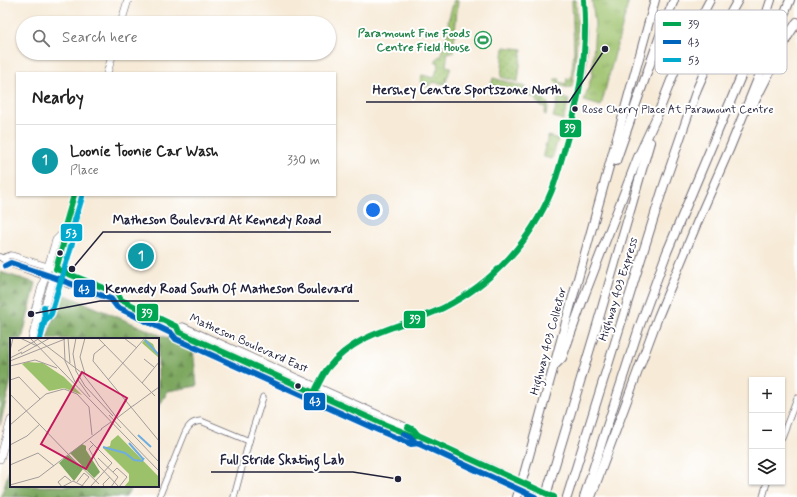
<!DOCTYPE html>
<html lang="en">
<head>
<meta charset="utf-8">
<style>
	:root { --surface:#fff; --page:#f6f6f6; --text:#222; --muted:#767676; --line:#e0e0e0; --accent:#1a73e8 }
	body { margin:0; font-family:Mynerve,sans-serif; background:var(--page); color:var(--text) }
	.controls { position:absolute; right:12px; bottom:12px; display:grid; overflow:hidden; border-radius:0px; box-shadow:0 1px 3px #0004 }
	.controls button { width:36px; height:36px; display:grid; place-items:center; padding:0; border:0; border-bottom:1px solid var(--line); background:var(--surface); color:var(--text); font:20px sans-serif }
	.you { position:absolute; left:373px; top:210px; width:14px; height:14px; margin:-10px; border:3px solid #fff; border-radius:50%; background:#1a73e8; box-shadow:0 0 0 6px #1a73e833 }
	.badge { display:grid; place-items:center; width:26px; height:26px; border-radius:50%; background:var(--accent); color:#fff; font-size:13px; font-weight:700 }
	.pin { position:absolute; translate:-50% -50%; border:2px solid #fff; box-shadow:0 1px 4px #0006 }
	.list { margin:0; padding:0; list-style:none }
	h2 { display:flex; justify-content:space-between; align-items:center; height:52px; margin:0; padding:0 16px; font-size:17px }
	h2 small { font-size:13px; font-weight:400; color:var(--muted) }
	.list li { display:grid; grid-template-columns:26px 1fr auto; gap:12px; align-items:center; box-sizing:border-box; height:72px; padding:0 16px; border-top:1px solid var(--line) }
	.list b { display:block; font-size:15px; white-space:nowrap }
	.list p { margin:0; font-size:13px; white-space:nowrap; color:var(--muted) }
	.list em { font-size:13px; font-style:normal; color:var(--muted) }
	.icon { flex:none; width:22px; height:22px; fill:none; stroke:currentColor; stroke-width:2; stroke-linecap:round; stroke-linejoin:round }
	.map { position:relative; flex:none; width:797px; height:497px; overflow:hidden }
	.search { position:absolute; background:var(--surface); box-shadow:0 1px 3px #0004; left:16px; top:16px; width:320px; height:44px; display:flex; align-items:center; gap:10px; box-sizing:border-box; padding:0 14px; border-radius:22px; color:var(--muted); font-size:15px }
	.panel { position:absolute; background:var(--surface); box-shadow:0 1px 3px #0004; left:16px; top:72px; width:320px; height:124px; border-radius:0px }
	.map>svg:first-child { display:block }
	.grass { fill:url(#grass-dots); stroke:#5f7253 }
	.forest { fill:url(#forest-firs); stroke:#50644d }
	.park { fill:url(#park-tufts); stroke:#5f7253 }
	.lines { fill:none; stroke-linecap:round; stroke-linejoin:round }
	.minor-casing { stroke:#6d6872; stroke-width:7 }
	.major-casing { stroke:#6d6872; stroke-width:8 }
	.highway-casing { stroke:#6d6872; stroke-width:10 }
	.minor { stroke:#fff; stroke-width:5.5 }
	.major { stroke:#fff; stroke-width:7 }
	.highway { stroke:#fff; stroke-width:8 }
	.highway-bridge-casing { stroke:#6d6872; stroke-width:10; stroke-linecap:butt }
	.highway-bridge { stroke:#fff; stroke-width:8 }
	.bus-1-casing { stroke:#fff; stroke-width:9 }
	.bus-2-casing { stroke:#fff; stroke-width:9 }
	.bus-3-casing { stroke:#fff; stroke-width:9 }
	.bus-1 { stroke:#00a651; stroke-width:6 }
	.bus-2 { stroke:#0065bd; stroke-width:6 }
	.bus-3 { stroke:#00a9ce; stroke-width:6 }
	.bus-dot { fill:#22223b; stroke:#fff; stroke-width:1.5 }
	.labels { text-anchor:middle; stroke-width:4; stroke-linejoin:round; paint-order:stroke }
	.bus-label { font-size:11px; fill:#22223b; stroke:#fff; text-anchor:start }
	.leisure-label { font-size:12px; font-weight:bold; fill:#27864d; stroke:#fff; text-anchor:end }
	.street-label { font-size:12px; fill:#22223b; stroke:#fff }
	.inset-river { fill:none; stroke:#6fade1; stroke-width:2 }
	.inset-road { fill:none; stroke:#a29b99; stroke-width:1 }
	.view { fill:#c2185b; fill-opacity:0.15; stroke:#c2185b; stroke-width:2 }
	.inset-edge { fill:none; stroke:#22223b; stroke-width:2 }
	.key { fill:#fff; stroke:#bdbdc4; stroke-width:1 }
	.key-label { font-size:11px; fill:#22223b }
	.leader { fill:none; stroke:#22223b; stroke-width:1.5 }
	.callout-dot { fill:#22223b; stroke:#fff; stroke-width:1.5 }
	.callout-label { font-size:13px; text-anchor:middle; font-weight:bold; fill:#22223b; stroke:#fff; stroke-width:4; stroke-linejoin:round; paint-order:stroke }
	.line-badge { stroke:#fff; stroke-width:1.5 }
	.badge-label { font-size:11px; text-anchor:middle; font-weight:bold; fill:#fff }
</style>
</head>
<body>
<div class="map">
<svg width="797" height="497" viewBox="0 0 797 497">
	<defs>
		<pattern id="grass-dots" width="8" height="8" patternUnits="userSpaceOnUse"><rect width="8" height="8" fill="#9cc16b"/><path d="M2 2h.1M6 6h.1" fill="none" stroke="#7f9c59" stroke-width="1.8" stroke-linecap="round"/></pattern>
		<pattern id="forest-firs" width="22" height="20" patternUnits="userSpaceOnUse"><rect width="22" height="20" fill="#7da75f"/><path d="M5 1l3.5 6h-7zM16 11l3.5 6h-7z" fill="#668850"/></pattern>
		<pattern id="park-tufts" width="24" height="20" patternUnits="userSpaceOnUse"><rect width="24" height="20" fill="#9cc16b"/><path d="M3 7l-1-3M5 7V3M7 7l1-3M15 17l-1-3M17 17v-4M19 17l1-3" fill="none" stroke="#7f9c59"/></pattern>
	</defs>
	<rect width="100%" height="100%" fill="#fff"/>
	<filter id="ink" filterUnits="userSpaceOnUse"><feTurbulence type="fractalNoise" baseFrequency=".025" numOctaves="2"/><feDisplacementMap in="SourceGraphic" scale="8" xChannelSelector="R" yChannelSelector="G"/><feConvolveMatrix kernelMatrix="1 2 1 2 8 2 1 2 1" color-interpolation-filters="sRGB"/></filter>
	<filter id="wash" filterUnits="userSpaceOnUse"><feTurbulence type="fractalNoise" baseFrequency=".012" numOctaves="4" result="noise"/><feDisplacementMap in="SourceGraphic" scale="16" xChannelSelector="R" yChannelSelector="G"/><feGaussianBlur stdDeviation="0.9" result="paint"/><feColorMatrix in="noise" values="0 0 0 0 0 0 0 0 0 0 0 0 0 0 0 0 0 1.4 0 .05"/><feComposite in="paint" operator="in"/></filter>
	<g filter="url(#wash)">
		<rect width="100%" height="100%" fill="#f7ebd8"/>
		<g class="grass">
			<polygon points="454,0 458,0 453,53 448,52 446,66 451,67 445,84 432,82 429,86 424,86 420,80 422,75 434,78 439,63 435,62 438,57 440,57 449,27 448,21"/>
			<path d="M572,0H576C578,30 577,57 572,87C567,89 557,85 554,81L555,79H560L559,82L566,84L567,78L571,79L574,51Z"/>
			<polygon points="504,47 522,49 518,82 501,77"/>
			<polygon points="493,78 525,87 523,94 491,86"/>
			<path d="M531,89L540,93L542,97L539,96V97C551,102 549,105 546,115L544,114L546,108L539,105L540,102H536L537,98L529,96Z"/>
			<polygon points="561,97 569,100 563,120 553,117 558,99"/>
			<polygon points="548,136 558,139 552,159 544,157 543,155"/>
		</g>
		<g class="forest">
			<polygon points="0,272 36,283 22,339 11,339 11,381 0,425"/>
			<polygon points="61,293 193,349 197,386 168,391 158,408 158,339 47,339"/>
			<polygon points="11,464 11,486 133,486 126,497 1,497"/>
		</g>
		<polygon class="park" points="592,0 629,0 601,106 584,101 592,75 595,24"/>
	</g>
	<g filter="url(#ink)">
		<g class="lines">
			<g class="minor-casing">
				<g id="minor">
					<polyline points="0,257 10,264 114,301 121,300"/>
					<polyline points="2,258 11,255 56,269 117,293 121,300 177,327 179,332 381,423 413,436 418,435"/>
					<polyline points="177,327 183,326 414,430 418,435 486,465 554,497"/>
					<path d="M317,386C345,328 402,330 452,303C497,279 533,236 552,189C559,171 563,152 569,134C582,86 590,50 584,0"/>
					<polyline points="782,437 797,398"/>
					<path d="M159,497L185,433C189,425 192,422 201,421L249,441"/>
					<polyline points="234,497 249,441 263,397"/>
					<polyline points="763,497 767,482"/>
				</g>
			</g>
			<g class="major-casing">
				<g id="major">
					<polyline points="121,23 128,0"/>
					<polyline points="107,73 113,53"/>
					<polyline points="37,318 43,312 53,279 64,241 63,233 74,195"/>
					<polyline points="32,339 37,318 35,310 56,240 63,233"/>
					<polyline points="0,459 11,420"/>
				</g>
			</g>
			<g class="highway-casing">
				<g id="highway">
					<polyline points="753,105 788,36 797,22"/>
					<polyline points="616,161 663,27 674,0"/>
					<polyline points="554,366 562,358 585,294 638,157 657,116 681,55 710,0"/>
					<path d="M524,474C568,316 612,158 655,0"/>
					<polyline points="549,485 595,332 650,142"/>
					<polyline points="517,497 520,488"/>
					<polyline points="567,497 663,188 697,89 729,16 738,0"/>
					<polyline points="584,497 640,325 667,252 763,24 771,0"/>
					<polyline points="591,497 658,317 697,223 729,150 790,0"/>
				</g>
			</g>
			<use href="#minor" class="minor"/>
			<use href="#major" class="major"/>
			<use href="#highway" class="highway"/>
			<g class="highway-bridge-casing">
				<g id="highway-bridge">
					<polyline points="520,488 524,474"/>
					<polyline points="546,497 549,485"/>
				</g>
			</g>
			<use href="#highway-bridge" class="highway-bridge"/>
			<g class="bus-1-casing">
				<g id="bus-1">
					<polyline points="74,195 63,233 64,241 56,269 117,293 121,300 177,327 179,332 381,423 413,436 418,435"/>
					<path d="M314,393C318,385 322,376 327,369C358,330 402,328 443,308C493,283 531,241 552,190C558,174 562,157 567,140C581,94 588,48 584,0"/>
					<polyline points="408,427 414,430 418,435 554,497"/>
				</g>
			</g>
			<g class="bus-2-casing">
				<g id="bus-2">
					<polyline points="5,266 11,263 53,277 111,299 117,307 171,333 176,339 378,430 411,444 420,443"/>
					<polyline points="404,434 409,436 415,442 535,497"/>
				</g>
			</g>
			<g class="bus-3-casing">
				<g id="bus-3">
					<polyline points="43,324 51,314 72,243 71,234 82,197"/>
					<polyline points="40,339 45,319 44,307"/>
				</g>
			</g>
			<use href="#bus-1" class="bus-1"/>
			<use href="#bus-2" class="bus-2"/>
			<use href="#bus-3" class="bus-3"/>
		</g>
	</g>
	<defs>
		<g id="stadium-ring" transform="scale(0.9)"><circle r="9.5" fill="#fff" stroke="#2e9e5b" stroke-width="1.5"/><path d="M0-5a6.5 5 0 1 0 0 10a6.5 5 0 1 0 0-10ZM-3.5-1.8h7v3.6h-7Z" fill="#2e9e5b"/></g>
	</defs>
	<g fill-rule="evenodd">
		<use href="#stadium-ring" x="483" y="40"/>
	</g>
	<g class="bus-dot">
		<circle cx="575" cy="109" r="3.5"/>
		<circle cx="60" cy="253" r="3.5"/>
		<circle cx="298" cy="386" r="3.5"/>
	</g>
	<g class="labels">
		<g class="bus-label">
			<text x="582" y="113">Rose Cherry Place At Paramount Centre</text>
		</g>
		<g class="leisure-label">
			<text x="470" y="37">Paramount Fine Foods<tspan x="470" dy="14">Centre Field House</tspan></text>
		</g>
		<g class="street-label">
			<text transform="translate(618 289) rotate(-73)" y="4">Highway 403 Express</text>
			<text transform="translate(548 341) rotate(-75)" y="4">Highway 403 Collector</text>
			<text transform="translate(249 343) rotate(24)" y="4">Matheson Boulevard East</text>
		</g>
	</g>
	<g transform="translate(10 338)">
		<rect width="149" height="149" fill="#f7ebd8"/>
		<path d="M135,1L143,6L149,20L132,5Z" fill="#9cc16b"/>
		<path d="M72,106L76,108V112L90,134L84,140L60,115ZM58,117L73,131L64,143L49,125Z" fill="#7da75f"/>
		<path d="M17,24L33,25L54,39L72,57L54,50L39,53L12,26ZM108,97L149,139V149H114L119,143V136L93,110L100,108L101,103Z" fill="#9cc16b"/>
		<path d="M129 138a6 6 0 1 1 12 0a6 6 0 1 1-12 0Z" fill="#9cc16b"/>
		<path class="inset-river" d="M135,2L149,17M128,97L141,109M119,105L133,121M93,109L115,115L124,122L132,123L134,120"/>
		<path class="inset-road" d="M10,0L27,8M20,0L149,133M26,0L72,35L107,80L149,124M54,0L55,23L65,44M58,0L60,25M66,0L63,16L66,33L75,48L103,78M75,0L70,19L75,36M88,0L145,58M114,0L127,10M95,7L84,16L83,23L149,103M0,13L3,0M8,13L30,0M11,16L40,0M0,20L12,14M134,21L144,29M0,23L55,1M0,28L25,22L47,30M0,42L9,39L30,61M68,42L80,59M98,42L135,0M132,45L149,24M0,56L61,119M123,68L149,49M99,77L111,90M107,80L124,67M0,87L36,56L54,51L67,56L79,69L82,97M91,91L101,84M84,106L79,111L89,128L109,149M0,107L17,98L30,86M60,118L89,146M88,120L108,139L101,149M0,127L28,115L44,128M103,134L107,130L117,139L109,149M67,144L74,135L79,139L71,149M0,147L29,139L92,91M52,149L63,143L75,149M52,149L48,144L55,138L61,143M80,149L102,125L80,103M94,149L93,146L100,139"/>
		<path class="view" d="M72,34L117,60L76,131L31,106Z"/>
		<rect width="149" height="149" class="inset-edge"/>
	</g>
	<rect x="655" y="10" width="132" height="64" rx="6" class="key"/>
	<rect x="663" y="22" width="18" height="4" fill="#00a651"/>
	<rect x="663" y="40" width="18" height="4" fill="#0065bd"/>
	<rect x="663" y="58" width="18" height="4" fill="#00a9ce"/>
	<g class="key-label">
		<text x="688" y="28">39</text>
		<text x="688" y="46">43</text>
		<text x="688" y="64">53</text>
	</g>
	<path class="leader" d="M605 49L569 102H366M72 269L103 232H331M31 314L100 301H359M398 479L353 472H211"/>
	<g class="callout-dot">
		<circle cx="605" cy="49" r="4"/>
		<circle cx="72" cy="269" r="4"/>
		<circle cx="31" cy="314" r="4"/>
		<circle cx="398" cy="479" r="4"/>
	</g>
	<g class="callout-label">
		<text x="467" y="94">Hershey Centre Sportszone North</text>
		<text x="217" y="224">Matheson Boulevard At Kennedy Road</text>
		<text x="229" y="293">Kennedy Road South Of Matheson Boulevard</text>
		<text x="282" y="464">Full Stride Skating Lab</text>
	</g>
	<g class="line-badge">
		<rect x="559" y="119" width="23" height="19" rx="4" fill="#00a651"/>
		<rect x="60" y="223" width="23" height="19" rx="4" fill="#00a9ce"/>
		<rect x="73" y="279" width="23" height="19" rx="4" fill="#0065bd"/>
		<rect x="136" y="303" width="23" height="19" rx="4" fill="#00a651"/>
		<rect x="403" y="310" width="23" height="19" rx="4" fill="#00a651"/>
		<rect x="303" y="392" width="23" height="19" rx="4" fill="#0065bd"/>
	</g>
	<g class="badge-label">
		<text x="570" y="132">39</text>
		<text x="71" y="237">53</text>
		<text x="84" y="293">43</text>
		<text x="147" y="317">39</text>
		<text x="415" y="323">39</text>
		<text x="315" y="405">43</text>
	</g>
</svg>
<div class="controls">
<button>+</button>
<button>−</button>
<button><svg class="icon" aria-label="layers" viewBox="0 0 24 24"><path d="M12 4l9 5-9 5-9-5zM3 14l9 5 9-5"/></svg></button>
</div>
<div class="you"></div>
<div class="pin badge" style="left:141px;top:256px;background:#0f9aa8">1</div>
<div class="search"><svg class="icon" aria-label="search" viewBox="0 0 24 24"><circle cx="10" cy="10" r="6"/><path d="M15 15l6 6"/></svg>Search here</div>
<section class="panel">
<h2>Nearby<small></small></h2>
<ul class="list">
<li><span class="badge" style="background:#0f9aa8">1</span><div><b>Loonie Toonie Car Wash</b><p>Place</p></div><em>330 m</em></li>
</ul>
</section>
</div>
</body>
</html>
